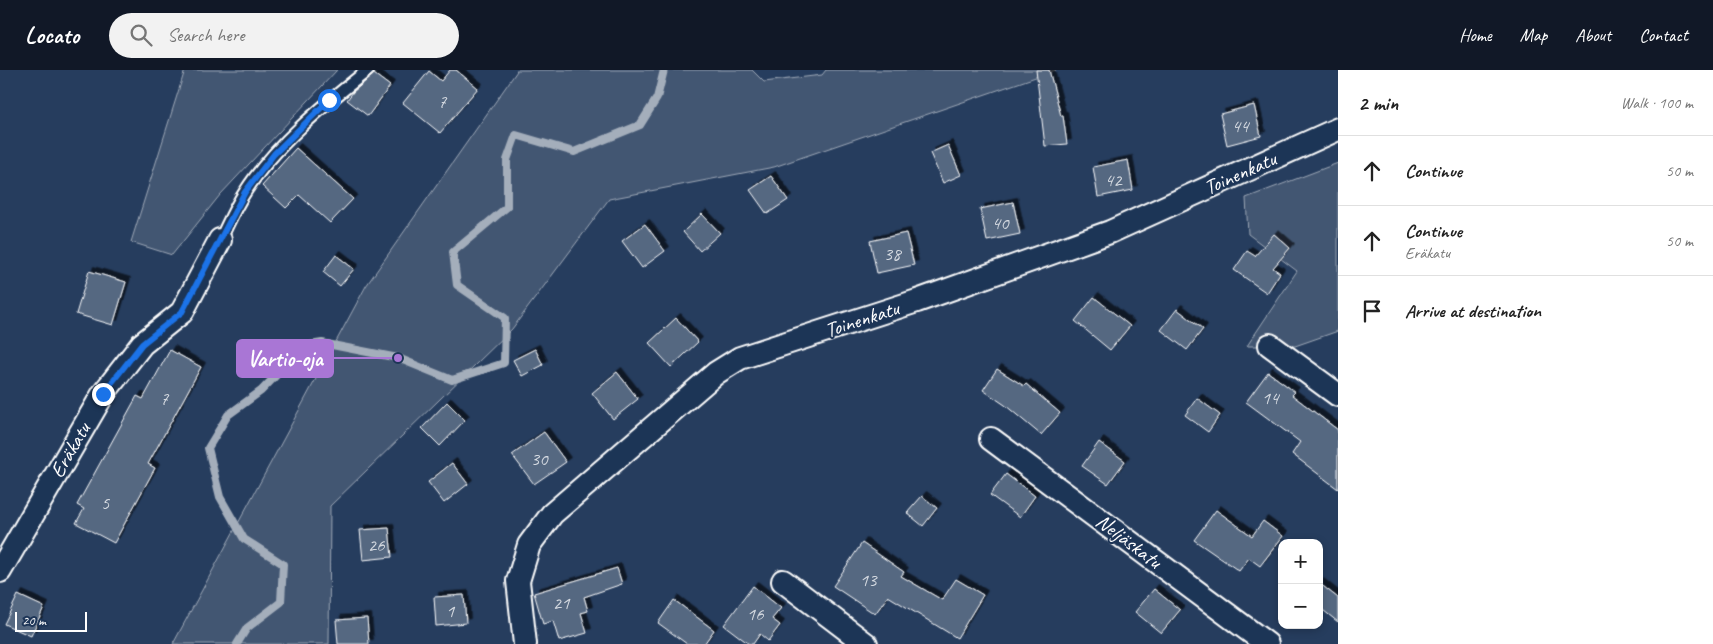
<!DOCTYPE html>
<html lang="en">
<head>
<meta charset="utf-8">
<style>
	:root { --surface:#fff; --page:#f2f2f2; --text:#222; --muted:#767676; --line:#e0e0e0; --accent:#111827 }
	body { margin:0; font-family:Caveat,sans-serif; background:var(--page); color:var(--text) }
	.controls { position:absolute; right:15px; bottom:15px; display:grid; overflow:hidden; border-radius:10px; box-shadow:0 2px 8px #0003 }
	.controls button { width:45px; height:45px; display:grid; place-items:center; padding:0; border:0; border-bottom:1px solid var(--line); background:var(--surface); color:var(--text); font:25px sans-serif }
	.scale { position:absolute; left:15px; bottom:12px; width:72px; box-sizing:border-box; padding-left:5px; border:2px solid #fff; border-top:0; font-size:14px; line-height:18px; white-space:nowrap; color:#fff; -webkit-text-stroke:4px #1d3557; paint-order:stroke }
	.stop { position:absolute; width:15px; height:15px; margin:-11px; border:4px solid #1a73e8; border-radius:50%; background:#fff }
	.stop.end { background:#1a73e8; border-color:#fff; box-shadow:0 1px 5px #0008 }
	.list { margin:0; padding:0; list-style:none }
	h2 { display:flex; justify-content:space-between; align-items:center; height:65px; margin:0; padding:0 20px; font-size:21px }
	h2 small { font-size:16px; font-weight:400; color:var(--muted) }
	.list li { display:grid; grid-template-columns:32px 1fr auto; gap:15px; align-items:center; box-sizing:border-box; height:70px; padding:0 20px; border-top:1px solid var(--line) }
	.list b { display:block; font-size:19px; white-space:nowrap }
	.list p { margin:0; font-size:16px; white-space:nowrap; color:var(--muted) }
	.list em { font-size:16px; font-style:normal; color:var(--muted) }
	.icon { flex:none; width:28px; height:28px; fill:none; stroke:currentColor; stroke-width:2; stroke-linecap:round; stroke-linejoin:round }
	.map { position:relative; flex:none; width:1338px; height:574px; overflow:hidden }
	header { display:flex; align-items:center; gap:30px; box-sizing:border-box; height:70px; padding:0 25px; background:var(--accent); color:#fff }
	header strong { font-size:24px }
	nav { display:flex; gap:28px; margin-inline-start:auto; font-size:18px }
	.search { width:350px; height:45px; background:var(--page); display:flex; align-items:center; gap:12px; box-sizing:border-box; padding:0 18px; border-radius:28px; color:var(--muted); font-size:19px }
	main { display:flex }
	aside { flex:1; background:var(--surface) }
	.map>svg:first-child { display:block }
	.green { fill:#425672; stroke:#a0aab8 }
	.lines { fill:none; stroke-linecap:round; stroke-linejoin:round }
	.stream { stroke:#a4aebb; stroke-width:8 }
	.building { fill:#556781; stroke:#fff; filter:url(#shadow) }
	.service-casing { stroke:#fff; stroke-width:15 }
	.minor-casing { stroke:#fff; stroke-width:26 }
	.service { stroke:#1d3557; stroke-width:11 }
	.minor { stroke:#1d3557; stroke-width:22 }
	.route { stroke:#1a73e8; stroke-width:6 }
	.labels { text-anchor:middle; stroke-width:4; stroke-linejoin:round; paint-order:stroke }
	.number-label { font-size:19px; fill:#d4d9e0 }
	.street-label { font-size:21px; fill:#fff; stroke:#1d3557 }
	.leader { fill:none; stroke:#a976d5; stroke-width:2 }
	.callout-dot { fill:#a976d5; stroke:#1d3557; stroke-width:2 }
	.callout { fill:#a976d5; stroke:#a976d5; stroke-width:2 }
	.callout-label { font-size:22px; text-anchor:middle; font-weight:bold; fill:#fff }
</style>
</head>
<body>
<header>
<strong>Locato</strong>
<div class="search"><svg class="icon" aria-label="search" viewBox="0 0 24 24"><circle cx="10" cy="10" r="6"/><path d="M15 15l6 6"/></svg>Search here</div>
<nav><a>Home</a><a>Map</a><a>About</a><a>Contact</a></nav>
</header>
<main>
<div class="map">
<svg width="1338" height="574" viewBox="0 0 1338 574">
	<defs>
		<filter id="shadow"><feDropShadow dx="4.5" dy="-4.5" stdDeviation="0" flood-color="#0009"/></filter>
	</defs>
	<rect width="100%" height="100%" fill="#263d5e"/>
	<filter id="ink" filterUnits="userSpaceOnUse"><feTurbulence type="fractalNoise" baseFrequency=".02" numOctaves="2"/><feDisplacementMap in="SourceGraphic" scale="10" xChannelSelector="R" yChannelSelector="G"/><feConvolveMatrix kernelMatrix="1 2 1 2 8 2 1 2 1" color-interpolation-filters="sRGB"/></filter>
	<g filter="url(#ink)">
		<g class="green">
			<polygon points="185,0 337,0 220,125 172,185 131,172"/>
			<polygon points="516,0 752,0 764,12 822,5 826,0 1056,0 774,97 609,129 512,259 330,436 329,574 173,574 366,216 517,1"/>
			<polygon points="1338,93 1338,261 1295,276 1247,276 1297,201 1248,164 1246,128"/>
		</g>
		<g class="lines">
			<polyline class="stream" points="237,574 247,558 281,532 283,494 244,469 220,427 208,378 228,345 261,321 294,287 310,275 322,273 398,288 452,310 504,293 505,248 457,215 453,182 507,137 507,90 516,65 574,82 640,55 657,28 664,0"/>
		</g>
		<g class="building">
			<polygon points="450,0 456,0 478,18 440,63 403,33 429,1 441,11"/>
			<polygon points="1036,0 1049,0 1061,46 1063,46 1067,74 1045,76"/>
			<polygon points="374,4 390,16 368,46 347,30 353,22"/>
			<polygon points="1254,35 1261,66 1227,75 1220,44"/>
			<polygon points="948,75 961,105 943,113 930,83"/>
			<polygon points="296,78 353,129 330,153 299,125 286,138 262,116"/>
			<polygon points="1128,90 1133,120 1098,127 1093,97"/>
			<polygon points="771,106 788,130 767,144 750,120"/>
			<polygon points="1013,132 1020,164 987,171 980,139"/>
			<polygon points="702,144 720,163 700,181 683,162"/>
			<polygon points="645,154 665,181 642,198 622,171"/>
			<polygon points="906,163 914,195 877,203 870,171"/>
			<polygon points="1274,164 1290,178 1273,198 1280,203 1267,223 1234,200 1247,181 1255,186"/>
			<polygon points="336,185 354,199 340,216 323,202"/>
			<polygon points="89,201 126,212 113,255 76,244"/>
			<polygon points="1094,227 1130,256 1110,280 1075,251"/>
			<polygon points="1177,239 1203,259 1187,280 1161,260"/>
			<polygon points="676,248 698,272 671,297 649,273"/>
			<polygon points="535,279 543,295 522,306 513,290"/>
			<polygon points="170,280 201,297 148,394 155,398 114,473 76,453 84,439 77,435 137,326 143,329"/>
			<polygon points="997,299 1024,316 1026,314 1060,343 1041,365 1005,335 983,320"/>
			<polygon points="617,302 638,329 613,349 592,323"/>
			<polygon points="1268,302 1295,322 1292,325 1338,360 1338,419 1292,384 1300,372 1246,332"/>
			<polygon points="1197,328 1220,345 1208,362 1185,345"/>
			<polygon points="447,332 465,350 440,376 422,358"/>
			<polygon points="544,362 566,392 534,414 512,385"/>
			<polygon points="1099,372 1125,391 1108,414 1082,396"/>
			<polygon points="452,393 468,414 444,433 428,412"/>
			<polygon points="1006,404 1035,426 1020,447 990,425"/>
			<polygon points="922,426 937,438 923,456 907,443"/>
			<polygon points="1216,440 1252,466 1263,451 1283,466 1260,496 1249,488 1239,501 1194,470"/>
			<polygon points="389,458 392,487 363,490 360,460"/>
			<polygon points="862,473 904,502 901,506 942,530 956,509 983,525 957,568 888,526 875,544 833,516"/>
			<polygon points="617,498 622,514 584,527 588,541 581,543 587,563 559,571 553,551 543,554 534,523"/>
			<polygon points="1319,513 1338,528 1338,552 1319,537"/>
			<polygon points="753,516 781,538 772,549 780,555 768,571 760,564 753,574 749,574 724,555"/>
			<polygon points="1154,519 1180,540 1161,563 1135,542"/>
			<polygon points="18,525 44,537 31,566 4,554"/>
			<polygon points="464,525 466,553 436,556 434,527"/>
			<polygon points="674,530 714,560 704,574 687,574 658,553"/>
			<polygon points="367,548 369,574 338,574 336,550"/>
		</g>
		<g class="lines">
			<g class="service-casing">
				<path id="service" d="M220,170C228,154 235,137 245,122C274,76 325,34 368,0"/>
			</g>
			<g class="minor-casing">
				<g id="minor">
					<polyline points="1270,275 1338,325"/>
					<polyline points="991,369 1267,574"/>
					<polyline points="0,501 103,324 142,274 182,242 220,170"/>
					<polyline points="783,511 866,574"/>
					<polyline points="525,574 518,511 529,475 552,444 716,303 740,288 917,231 1110,162 1338,59"/>
				</g>
			</g>
			<use href="#service" class="service"/>
			<use href="#minor" class="minor"/>
		</g>
	</g>
	<g class="lines" filter="url(#ink)">
		<polyline class="route" points="103,324 142,274 182,242 245,122 274,84 329,30"/>
	</g>
	<g class="labels">
		<g class="number-label">
			<text x="442" y="38">7</text>
			<text x="1240" y="62">44</text>
			<text x="1113" y="116">42</text>
			<text x="1000" y="159">40</text>
			<text x="892" y="190">38</text>
			<text x="1270" y="334">14</text>
			<text x="164" y="335">7</text>
			<text x="539" y="395">30</text>
			<text x="105" y="439">5</text>
			<text x="376" y="481">26</text>
			<text x="868" y="516">13</text>
			<text x="561" y="539">21</text>
			<text x="450" y="547">1</text>
			<text x="755" y="550">16</text>
		</g>
		<g class="street-label">
			<text transform="translate(1240 103) rotate(-24)" y="7">Toinenkatu</text>
			<text transform="translate(862 249) rotate(-18)" y="7">Toinenkatu</text>
			<text transform="translate(70 380) rotate(-60)" y="7">Eräkatu</text>
			<text transform="translate(1129 471) rotate(37)" y="7">Neljäskatu</text>
		</g>
	</g>
	<path class="leader" d="M398 288L333 288"/>
	<circle class="callout-dot" cx="398" cy="288" r="5"/>
	<rect class="callout" x="237" y="270" width="96" height="37" rx="5"/>
	<g class="callout-label">
		<text x="285" y="296">Vartio-oja</text>
	</g>
</svg>
<div class="controls">
<button>+</button>
<button>−</button>
</div>
<div class="scale">20 m</div>
<div class="stop" style="left:329px;top:30px"></div>
<div class="stop end" style="left:103px;top:324px"></div>
</div>
<aside>
<h2>2 min<small>Walk · 100 m</small></h2>
<ul class="list">
<li><svg class="icon" aria-label="ahead" viewBox="0 0 24 24"><path d="M12 20V5M6 11l6-6 6 6"/></svg><div><b>Continue</b></div><em>50 m</em></li>
<li><svg class="icon" aria-label="ahead" viewBox="0 0 24 24"><path d="M12 20V5M6 11l6-6 6 6"/></svg><div><b>Continue</b><p>Eräkatu</p></div><em>50 m</em></li>
<li><svg class="icon" aria-label="arrive" viewBox="0 0 24 24"><path d="M6 21V4h12l-3 4 3 4H6"/></svg><div><b>Arrive at destination</b></div></li>
</ul>
</aside>
</main>
</body>
</html>
